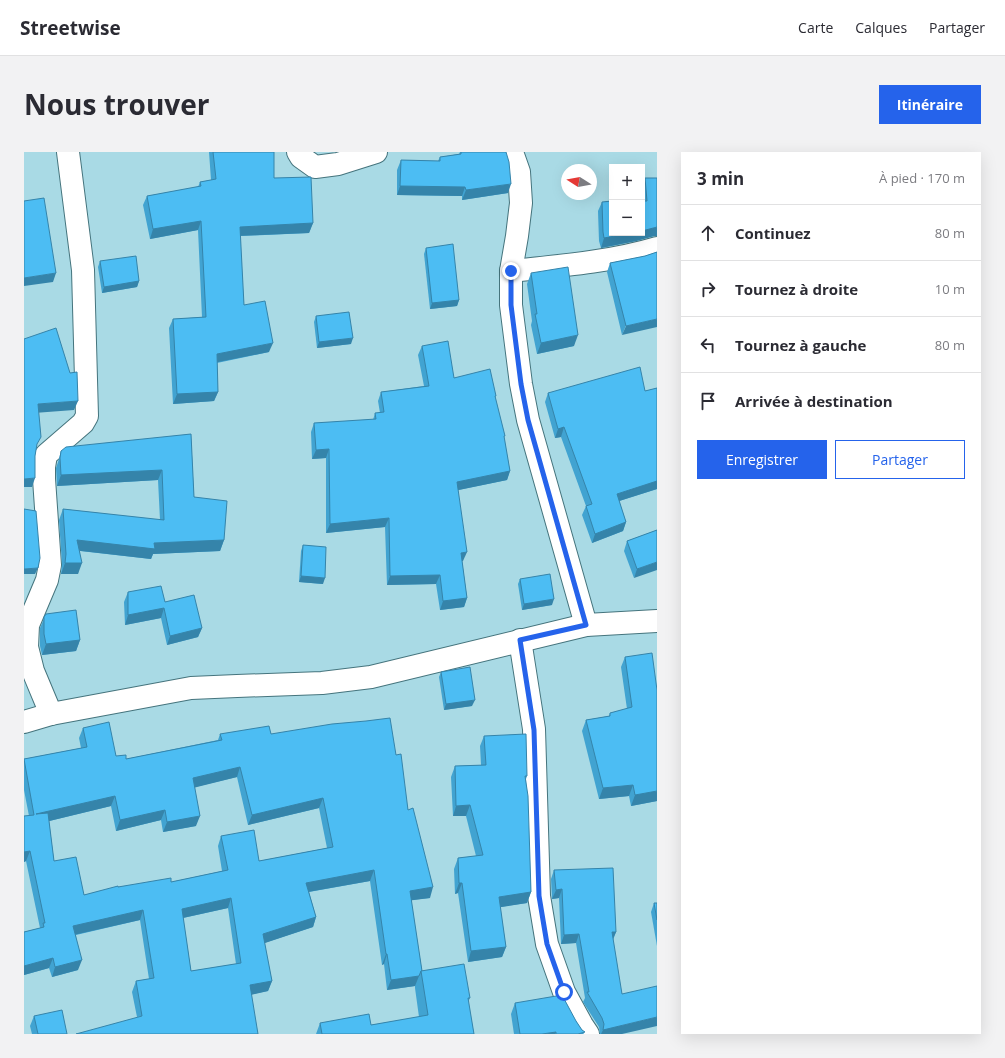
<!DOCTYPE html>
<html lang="fr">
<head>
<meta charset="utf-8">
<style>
	:root { --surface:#fff; --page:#f2f2f3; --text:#2b2b33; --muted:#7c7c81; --line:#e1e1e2; --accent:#2563eb }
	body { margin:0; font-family:"Open Sans",sans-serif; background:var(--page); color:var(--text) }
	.controls { position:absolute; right:12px; top:12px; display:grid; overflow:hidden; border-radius:0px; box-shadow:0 4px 16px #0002 }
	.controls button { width:36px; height:36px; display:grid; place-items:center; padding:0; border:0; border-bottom:1px solid var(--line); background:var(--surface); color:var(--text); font:20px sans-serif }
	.compass { position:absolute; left:537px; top:12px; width:36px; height:36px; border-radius:50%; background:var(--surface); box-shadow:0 4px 16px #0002; rotate:281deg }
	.stop { position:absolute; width:12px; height:12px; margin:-9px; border:3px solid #2563eb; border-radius:50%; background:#fff }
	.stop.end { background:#2563eb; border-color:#fff; box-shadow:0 1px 4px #0008 }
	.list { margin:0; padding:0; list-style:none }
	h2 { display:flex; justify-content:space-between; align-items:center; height:52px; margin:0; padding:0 16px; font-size:17px }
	h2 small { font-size:13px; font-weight:400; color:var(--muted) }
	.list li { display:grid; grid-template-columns:26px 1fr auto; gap:12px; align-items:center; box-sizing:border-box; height:56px; padding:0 16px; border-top:1px solid var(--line) }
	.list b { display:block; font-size:15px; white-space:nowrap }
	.list em { font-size:13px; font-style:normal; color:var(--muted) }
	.actions { display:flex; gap:8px; padding:12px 16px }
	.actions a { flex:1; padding:9px 0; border:1px solid var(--accent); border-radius:0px; text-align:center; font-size:14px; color:var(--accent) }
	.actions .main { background:var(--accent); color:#fff }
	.icon { flex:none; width:22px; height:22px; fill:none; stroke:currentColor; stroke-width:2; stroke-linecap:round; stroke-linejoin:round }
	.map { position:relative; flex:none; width:633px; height:882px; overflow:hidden; border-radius:0px }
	header { display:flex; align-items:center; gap:24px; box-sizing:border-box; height:56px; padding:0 20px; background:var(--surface); border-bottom:1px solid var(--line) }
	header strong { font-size:19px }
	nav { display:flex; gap:22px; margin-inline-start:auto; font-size:14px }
	.intro { display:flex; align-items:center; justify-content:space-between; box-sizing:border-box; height:96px; padding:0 24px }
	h1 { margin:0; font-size:28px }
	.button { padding:10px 18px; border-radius:0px; background:var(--accent); color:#fff; font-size:14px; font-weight:700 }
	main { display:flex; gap:24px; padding:0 24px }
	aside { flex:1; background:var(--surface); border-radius:0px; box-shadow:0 4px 16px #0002 }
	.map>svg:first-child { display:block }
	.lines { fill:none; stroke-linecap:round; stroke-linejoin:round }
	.minor-casing { stroke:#45747d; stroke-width:24 }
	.minor { stroke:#fff; stroke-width:22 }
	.wall { fill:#41a3d1; fill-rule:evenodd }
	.shaded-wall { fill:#3584aa }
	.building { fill:#4cbdf3; stroke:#3584aa; fill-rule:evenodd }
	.route { stroke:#2563eb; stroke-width:5 }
</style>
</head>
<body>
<header>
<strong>Streetwise</strong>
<nav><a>Carte</a><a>Calques</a><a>Partager</a></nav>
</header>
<div class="intro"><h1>Nous trouver</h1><a class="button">Itinéraire</a></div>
<main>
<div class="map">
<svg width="633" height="882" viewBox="0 0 633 882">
	<rect width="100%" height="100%" fill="#a9dae5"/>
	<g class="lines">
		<g class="minor-casing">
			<g id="minor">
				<polyline points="274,0 277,5 291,15 314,12 352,0"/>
				<polyline points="488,0 495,20 497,51 493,84 487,119 487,153 497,232 504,268 562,473"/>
				<path d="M487,119C535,114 586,110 633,96"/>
				<polyline points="496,488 510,577 515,744 523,792 540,840 558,873 564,882"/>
				<polyline points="27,562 9,519 3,495 4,473 23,428 26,413 20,327 20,315 22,303 59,271 63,264 59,118 44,0"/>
				<polyline points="0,570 27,562 167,536 213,534 298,531 347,525 562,473 633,469"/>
			</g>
		</g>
		<use href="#minor" class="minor"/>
	</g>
	<g class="wall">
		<polygon points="185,0 250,0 250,26 289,71 285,81 216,84 220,153 245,200 193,211 194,240 190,249 149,252 145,176 149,167 178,165 174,78 126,87 119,53 123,44 174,35 176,30 187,28"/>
		<polygon points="436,0 482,0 484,41 438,48 438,44 373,43 373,18 377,8 414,9 416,5 435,2"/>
		<polygon points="621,26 630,84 612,89 577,96 575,89 574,59 578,50 619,49 618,36"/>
		<polygon points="402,96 435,148 433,154 406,157 400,102"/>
		<polygon points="633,100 598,183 583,120 586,111 621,104"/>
		<polygon points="76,109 115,129 113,135 78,141 74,115"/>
		<polygon points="507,121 550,194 513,202 507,173 508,169 503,132"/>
		<polygon points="292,164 327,192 293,196 290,170"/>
		<polygon points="398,194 430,226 471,246 480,286 486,319 483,328 434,338 439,409 438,409 443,446 440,455 416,458 412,432 363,433 361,375 302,381 302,306 288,307 287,280 290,271 349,268 351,261 356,261 354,249 357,240 400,234 394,203"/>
		<polygon points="633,236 633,337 595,349 602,370 599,379 568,391 558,363 562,354 537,285 531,286 521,250 524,241 621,239"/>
		<polygon points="167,282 170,345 200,388 196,399 129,402 127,407 56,399 54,422 37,422 38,412 35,368 39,357 136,368 134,328 33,334 32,316 34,310 37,299"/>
		<polygon points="633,378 610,426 600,399 603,389"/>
		<polygon points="279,393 299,432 275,430 277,399"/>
		<polygon points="496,427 528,453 498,458 494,432"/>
		<polygon points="104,440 141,450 178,476 174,485 143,493 137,466 101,473 100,450"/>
		<polygon points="22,462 56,488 52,499 18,503 16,494 16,476"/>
		<polygon points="601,505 633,649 607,654 605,644 575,647 558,579 562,568 585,564 586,561 603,557 597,515"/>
		<polygon points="417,520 448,554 420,558 415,525"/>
		<path d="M59,576L92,604L102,607L194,588L196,582H247L372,603L384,658L406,746L387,748L398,819L446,846L444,850L450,882H292L296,871L347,873L395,865L391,836V834L363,838L360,812L358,813L346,729L285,740L292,765L289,775L240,791L248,829L244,839L113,865L108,840L112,829L125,827L116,768L52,783L54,818L28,825L25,816L0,823V780L16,776L2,709L0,710V664H5L0,638V607L57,596L55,586ZM213,625L224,673L295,656L303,696L235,709L197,684L194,694L198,719L147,730L94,735L60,743L30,709L25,669L87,654L92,679L137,668L139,680L172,674L171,635ZM204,756L212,812L167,819L159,766Z"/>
		<polygon points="460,584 503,624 502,627 507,740 503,751 476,755 482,795 478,805 444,810 434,741 431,742 430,717 434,706 452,704 442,664 429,664 427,625 431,614 457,613 456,594"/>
		<polygon points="530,718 592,780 589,788 598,882 576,882 575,875 559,850 561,846 552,791 537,792 535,746 528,747 527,727"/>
		<polygon points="630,751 633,751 633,794 627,760"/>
		<polygon points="491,851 552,869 560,882 490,882 487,862"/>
		<polygon points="10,864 43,882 8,882 6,874"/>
	</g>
	<g class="shaded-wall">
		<polygon points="487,32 484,41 438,48 442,38"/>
		<polygon points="376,34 441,35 438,44 373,43"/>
		<polygon points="177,69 174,78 126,87 129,77"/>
		<polygon points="289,71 285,81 212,84 216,75"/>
		<polygon points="633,75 633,84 630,84 612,89 577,96 580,86 607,81 618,81 618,79"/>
		<polygon points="32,121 29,130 0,134 0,126"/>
		<polygon points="115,129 113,135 78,141 80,135"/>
		<polygon points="435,148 433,154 406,157 408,151"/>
		<polygon points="633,167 633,175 598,183 602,174"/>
		<polygon points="554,183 550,194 513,202 517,191"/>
		<polygon points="329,186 327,192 293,196 295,190"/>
		<polygon points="249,191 245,200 189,211 193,202"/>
		<polygon points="194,240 190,249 149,252 153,242"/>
		<polygon points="54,249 50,258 10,261 14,252"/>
		<polygon points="540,275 537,285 531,286 534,277"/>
		<polygon points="305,297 302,306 288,307 292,298"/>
		<polygon points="138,318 134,328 33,334 37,323"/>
		<polygon points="486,319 483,328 430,339 433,330"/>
		<polygon points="11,326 8,335 0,335 0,327"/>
		<polygon points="633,329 633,337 589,351 593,342"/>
		<polygon points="365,366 361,375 302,381 306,372"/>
		<polygon points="602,370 599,379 568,391 571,382"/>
		<polygon points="53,388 130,391 200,388 196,399 129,402 127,407 49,398"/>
		<polygon points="443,400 439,409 433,410 437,401"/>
		<polygon points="633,410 633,418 610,426 613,417"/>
		<polygon points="41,411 58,411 54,422 37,422"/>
		<polygon points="14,416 11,422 0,422 0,417"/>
		<polygon points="416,423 412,432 363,433 366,424"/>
		<polygon points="277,424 301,426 299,432 275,430"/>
		<polygon points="443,446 440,455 416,458 419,449"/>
		<polygon points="530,447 528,453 498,458 500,452"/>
		<polygon points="140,456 137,466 101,473 104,463"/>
		<polygon points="178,476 174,485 143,493 146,484"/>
		<polygon points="56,488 52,499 18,503 22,492"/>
		<polygon points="451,548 448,554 420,558 422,552"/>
		<polygon points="216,615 213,625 165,637 169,626"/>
		<polygon points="609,633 605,644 575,647 579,636"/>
		<polygon points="633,639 633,649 607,654 611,643"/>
		<polygon points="91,644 87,654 9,673 12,662"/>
		<polygon points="299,646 295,656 224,673 228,663"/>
		<polygon points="446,653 442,664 429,664 432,654"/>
		<polygon points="141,658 137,668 92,679 96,668"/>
		<polygon points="176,664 172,674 139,680 143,670"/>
		<polygon points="6,699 2,709 0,710 0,700"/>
		<polygon points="350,718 346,729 278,741 282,731"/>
		<polygon points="435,731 438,731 434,741 431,742"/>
		<polygon points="409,735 406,746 382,749 386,739"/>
		<polygon points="538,737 535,746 528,747 532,738"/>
		<polygon points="507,740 503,751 471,756 475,745"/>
		<polygon points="207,746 204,756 154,767 158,757"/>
		<polygon points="119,758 116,768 45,784 49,774"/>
		<polygon points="292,765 289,775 235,793 239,782"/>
		<polygon points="588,780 592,780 588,789"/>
		<polygon points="555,782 552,791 537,792 540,783"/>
		<polygon points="482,795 478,805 444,810 447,799"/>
		<polygon points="362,802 363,802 360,812 358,813"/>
		<polygon points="29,806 25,816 0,823 0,814"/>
		<polygon points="58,808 54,818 28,825 31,815"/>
		<polygon points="395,824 391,834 363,838 367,828"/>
		<polygon points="248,829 244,839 222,844 226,833"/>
		<polygon points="633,865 633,874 598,882 577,882 579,878"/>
		<polygon points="532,880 531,882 518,882"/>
	</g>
	<g class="building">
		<polygon points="189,0 250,0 250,26 287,25 289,71 216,75 220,153 241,149 249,191 193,202 194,240 153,242 149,167 182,165 177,69 129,77 123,44 177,34 176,30 192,27"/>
		<polygon points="437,0 482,0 485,10 487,32 442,38 441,35 376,34 377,8 416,9 416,5 437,2"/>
		<polygon points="621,26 633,26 633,75 618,79 618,49 623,49"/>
		<polygon points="20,46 32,121 0,126 0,49"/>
		<polygon points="588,49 588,81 607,81 580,86 579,80 578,50"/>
		<polygon points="429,92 435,148 408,151 402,96"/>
		<polygon points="633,100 633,167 602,174 586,111 621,104"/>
		<polygon points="112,104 115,129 80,135 76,109"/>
		<polygon points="544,115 554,183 517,191 511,162 513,162 507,121"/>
		<polygon points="325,160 329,186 295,190 292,164"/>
		<polygon points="32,176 46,221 53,220 54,249 14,252 17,285 13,292 11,304 11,326 0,327 0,187"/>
		<polygon points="424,189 430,226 466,217 472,244 471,244 481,284 480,284 486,319 433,330 443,400 437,401 443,446 419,449 416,423 366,424 365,366 306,372 305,297 292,298 290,271 352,267 351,261 360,260 357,240 405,234 398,194"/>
		<polygon points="616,215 621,239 633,236 633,329 593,342 602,370 571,382 562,354 568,352 540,275 534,277 524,241"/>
		<polygon points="167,282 170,345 203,349 200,388 130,391 131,397 53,388 58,411 41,411 42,402 39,357 140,368 138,318 37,323 36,306 37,299 42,295"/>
		<polygon points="0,357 12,359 16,406 14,416 0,417"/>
		<polygon points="633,378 633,410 613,417 603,389"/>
		<polygon points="279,393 302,395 301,426 277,424"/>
		<polygon points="526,422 530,447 500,452 496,427"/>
		<polygon points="137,434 141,450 170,443 178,476 146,484 140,456 104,463 104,440"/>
		<polygon points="52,458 56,488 22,492 20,482 20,465 22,462"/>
		<polygon points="628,501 633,538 633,639 611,643 609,633 579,636 562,568 586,564 586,561 608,555 601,505"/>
		<polygon points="446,515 451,548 422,552 417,520"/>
		<path d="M366,566L372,603L377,602L384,658L389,656L409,735L386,739L398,819H397L395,824L367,828L363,802H362L350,718L282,731L292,765L239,782L248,829L226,833L234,882H52L118,864L112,829L130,826L119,758L49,774L58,808L31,815L29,806L0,814V780L20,775L19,771H21L6,699L0,700V664L10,663L0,607L63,595L59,576L85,570L92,604L102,603V607L198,588L196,582L245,574L247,582L308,572L342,569ZM216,615L228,663L299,646L309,695L235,709L230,678L197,684L204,718L147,730V726L94,735V734L60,743L52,705L30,709L24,661L12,662L91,644L96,668L141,658L143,670L176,664L169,626ZM207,746L217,811L167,819L158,757Z"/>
		<polygon points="502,582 503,624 501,624 504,644 507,740 475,745 482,795 447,799 438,731 435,731 434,706 459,703 446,653 432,654 431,614 462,613 460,584"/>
		<polygon points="589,716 592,780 588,780 598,842 633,834 633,865 579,878 580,872 578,866 563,840 565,840 555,782 540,783 538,737 532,738 530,718"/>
		<polygon points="630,751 633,751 633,768"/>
		<polygon points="440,812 446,846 444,846 450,882 298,882 296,871 345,862 347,873 404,863 397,819"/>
		<polygon points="538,843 552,869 558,878 561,880 554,882 532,882 532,880 518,882 496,882 491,851"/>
		<polygon points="38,858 43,882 14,882 10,864"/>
	</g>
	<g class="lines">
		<polyline class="route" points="487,119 487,153 497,232 504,268 562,473 496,488 510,578 515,744 523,792 540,840"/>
	</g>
</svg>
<div class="controls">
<button>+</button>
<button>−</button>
</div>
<svg class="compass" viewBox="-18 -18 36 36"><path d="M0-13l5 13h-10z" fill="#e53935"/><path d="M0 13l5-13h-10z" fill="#7c7c81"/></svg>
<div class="stop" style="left:540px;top:840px"></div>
<div class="stop end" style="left:487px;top:119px"></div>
</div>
<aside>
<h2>3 min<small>À pied · 170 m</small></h2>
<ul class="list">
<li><svg class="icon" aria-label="ahead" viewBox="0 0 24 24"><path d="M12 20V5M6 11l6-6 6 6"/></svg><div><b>Continuez</b></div><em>80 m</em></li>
<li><svg class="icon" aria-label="right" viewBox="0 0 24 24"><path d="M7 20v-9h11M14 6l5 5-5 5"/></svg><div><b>Tournez à droite</b></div><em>10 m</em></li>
<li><svg class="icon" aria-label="left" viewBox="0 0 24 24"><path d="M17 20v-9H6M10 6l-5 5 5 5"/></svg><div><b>Tournez à gauche</b></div><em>80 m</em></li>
<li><svg class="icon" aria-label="arrive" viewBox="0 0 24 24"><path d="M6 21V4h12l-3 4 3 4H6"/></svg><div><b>Arrivée à destination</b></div></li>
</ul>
<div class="actions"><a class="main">Enregistrer</a><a>Partager</a></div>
</aside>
</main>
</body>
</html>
